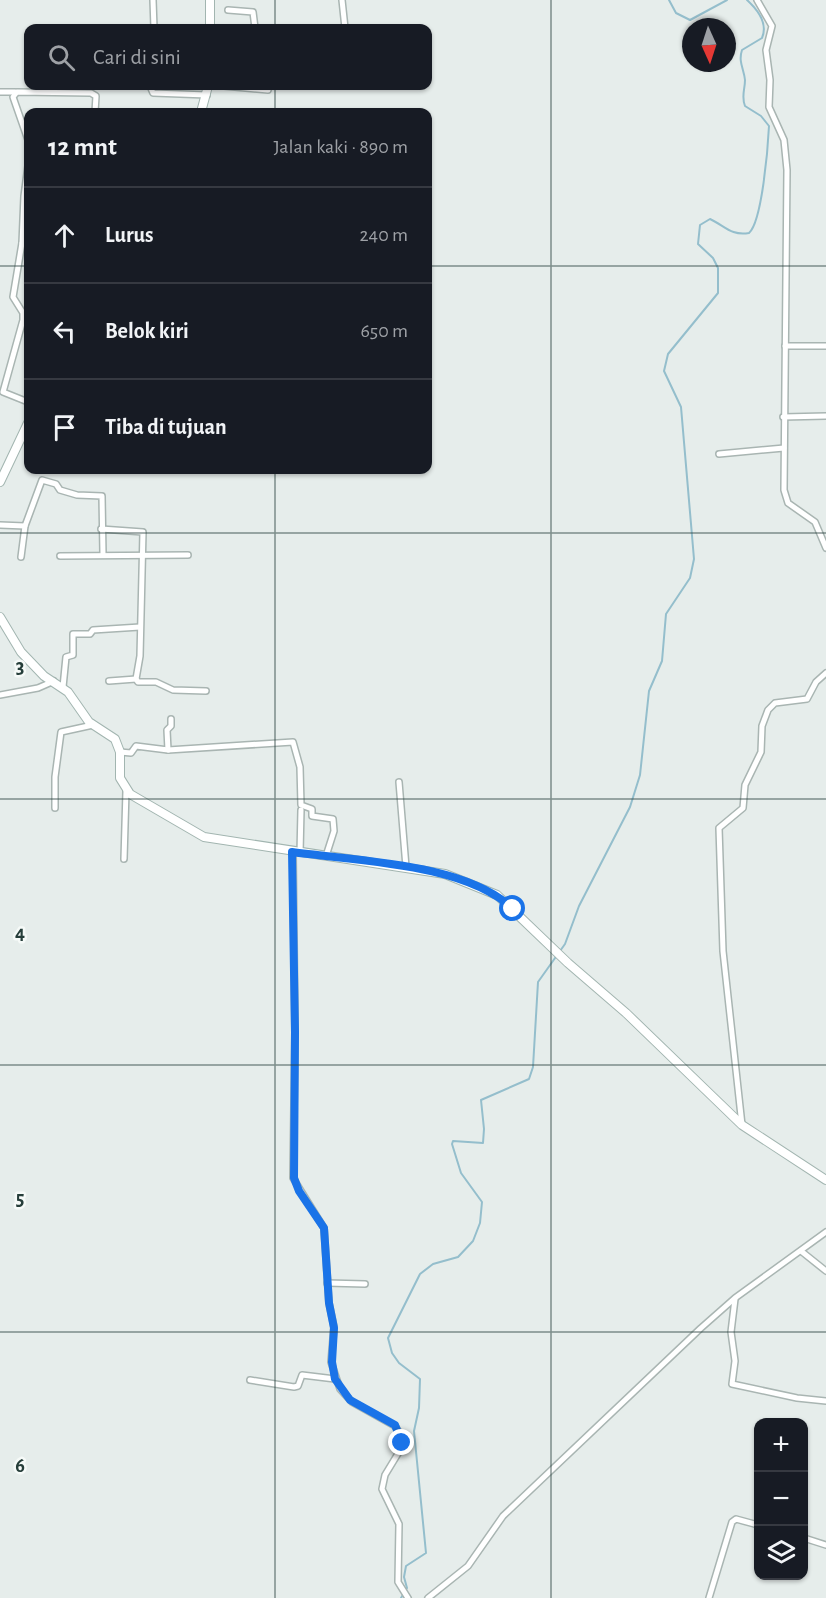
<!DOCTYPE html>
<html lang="id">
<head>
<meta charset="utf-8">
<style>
	:root { --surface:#171b24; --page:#20242c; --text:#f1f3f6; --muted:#9ea1a6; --line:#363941 }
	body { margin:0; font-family:"Alegreya Sans",sans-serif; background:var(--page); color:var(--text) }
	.controls { position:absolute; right:18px; bottom:18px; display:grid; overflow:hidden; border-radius:12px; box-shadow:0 2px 4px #0004 }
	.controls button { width:54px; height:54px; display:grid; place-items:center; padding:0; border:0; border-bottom:2px solid var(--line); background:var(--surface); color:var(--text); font:30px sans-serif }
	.compass { position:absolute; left:682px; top:18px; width:54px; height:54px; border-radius:50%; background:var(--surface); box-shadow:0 2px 4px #0004; rotate:177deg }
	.stop { position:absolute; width:18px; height:18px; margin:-14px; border:4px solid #1a73e8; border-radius:50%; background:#fff }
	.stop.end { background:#1a73e8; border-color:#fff; box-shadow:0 2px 6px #0008 }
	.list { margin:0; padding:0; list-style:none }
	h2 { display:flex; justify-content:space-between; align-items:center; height:78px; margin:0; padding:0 24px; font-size:26px }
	h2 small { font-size:20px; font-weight:400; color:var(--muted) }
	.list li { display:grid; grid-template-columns:39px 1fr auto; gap:18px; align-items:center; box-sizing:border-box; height:96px; padding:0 24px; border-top:2px solid var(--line) }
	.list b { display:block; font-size:22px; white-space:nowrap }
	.list em { font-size:20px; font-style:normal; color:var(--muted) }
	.icon { flex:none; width:33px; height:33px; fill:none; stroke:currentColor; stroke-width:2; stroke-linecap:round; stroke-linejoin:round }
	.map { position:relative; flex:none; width:826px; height:1598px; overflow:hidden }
	.search { position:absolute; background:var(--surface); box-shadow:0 2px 4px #0004; left:24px; top:24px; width:408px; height:66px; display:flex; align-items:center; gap:15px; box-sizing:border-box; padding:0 21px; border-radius:12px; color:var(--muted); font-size:22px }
	.panel { position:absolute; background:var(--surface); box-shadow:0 2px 4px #0004; left:24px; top:108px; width:408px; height:366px; border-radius:12px }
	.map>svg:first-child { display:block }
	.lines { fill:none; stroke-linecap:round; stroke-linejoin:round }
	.stream { stroke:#94becc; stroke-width:2 }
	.street-casing { stroke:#a9b5b2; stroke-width:8 }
	.secondary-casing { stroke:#a2b5b0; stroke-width:10 }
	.street { stroke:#fff; stroke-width:5 }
	.secondary { stroke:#fff; stroke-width:8 }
	.route { stroke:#1a73e8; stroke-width:8 }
	.grid { fill:none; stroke:#263e3a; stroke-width:1.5; stroke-opacity:0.55 }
	.grid-label { font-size:20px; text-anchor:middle; font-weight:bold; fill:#263e3a; stroke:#f6faf8; stroke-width:5; stroke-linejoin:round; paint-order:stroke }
</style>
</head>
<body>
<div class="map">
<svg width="826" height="1598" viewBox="0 0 826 1598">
	<rect width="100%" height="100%" fill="#e6edeb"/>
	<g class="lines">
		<g class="stream">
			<polyline points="669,0 676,13 690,20 727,0"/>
			<path d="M401,1598L407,1588L404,1577L406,1566L426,1553L414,1431L419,1408L420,1379L399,1363L392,1353L388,1338L420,1274L433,1264L458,1257L473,1241L480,1223L482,1202L461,1173L452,1144L453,1141L483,1143L484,1129L481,1100L529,1079L533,1067L538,982L565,944L579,906L630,807L640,775L649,691L662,661L666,614L690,578L694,559L681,407L664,371L668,354L718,293V268L713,258L698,244L700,225L710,219C725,226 731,236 749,233C762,222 768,147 769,126L761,116L745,106C741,96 745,90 745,80C744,69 738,62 742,50L762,38C768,24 758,10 747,0"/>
		</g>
		<g class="street-casing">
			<g id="street">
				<polyline points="153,0 154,28"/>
				<polyline points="342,0 345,28"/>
				<polyline points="757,0 772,26 766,50 770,80 769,107 784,140 787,170 784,490 788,503 815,522 826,548"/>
				<polyline points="228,10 253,12 255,28"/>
				<polyline points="150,86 153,93 207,95"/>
				<polyline points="224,86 268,90"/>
				<polyline points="0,92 15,92"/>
				<polyline points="28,140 13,97 17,92 91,93 96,96 95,112"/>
				<polyline points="22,243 24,196 28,166"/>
				<polyline points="28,244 22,243 13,297 23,313 23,320 3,392 28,402"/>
				<polyline points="785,346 826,346"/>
				<polyline points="783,417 826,416"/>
				<polyline points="719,454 784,448"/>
				<polyline points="0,525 25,526 42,480 56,484 60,490 77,495 102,496 103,554"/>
				<polyline points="101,529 143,532 140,656 136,679 138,682 156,682 173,690 206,691"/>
				<polyline points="60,556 188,555"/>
				<polyline points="21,557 25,526"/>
				<polyline points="109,681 136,679"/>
				<polyline points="63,687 66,657 73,655 73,634 90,634 93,630 140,627"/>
				<polyline points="0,695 38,688 54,681"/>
				<polyline points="168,750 167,730 171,726 171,719"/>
				<polyline points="120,752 131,753 136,746 168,750 293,742 300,767 301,805 312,809 312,816 333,819 334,831 326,856"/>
				<polyline points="399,782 406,867"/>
				<polyline points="55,808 55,777 61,732 93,725"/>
				<polyline points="293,852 295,1032 293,1178 324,1228 329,1303 334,1327 331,1362 340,1389 352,1402 395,1426 402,1437 402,1447 385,1475 382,1489 399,1524 398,1582 408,1598"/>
				<polyline points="300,853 301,810"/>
				<polyline points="124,859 126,791"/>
				<polyline points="742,1125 723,951 719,828 743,808 745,785 761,752 762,726 768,710 775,703 807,699 816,682 826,673"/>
				<polyline points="801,1251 826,1271"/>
				<polyline points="327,1283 365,1284"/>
				<polyline points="735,1299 731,1332 735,1361 732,1384 797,1398 826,1401"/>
				<polyline points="250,1380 294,1387 298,1386 302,1375 335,1379"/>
				<polyline points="804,1538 826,1545"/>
				<polyline points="428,1598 468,1566 503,1516 701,1328 735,1298 826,1232"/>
				<polyline points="709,1598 732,1522 736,1519 758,1525"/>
			</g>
		</g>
		<g class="secondary-casing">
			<g id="secondary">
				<polyline points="210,28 210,0"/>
				<polyline points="201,112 208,86"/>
				<polyline points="0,482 28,423"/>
				<polyline points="0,617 21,652 44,676 68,692 89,722 115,739 120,752 120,778 130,794 204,837 445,874 497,895 568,963 626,1013 742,1125 826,1180"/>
			</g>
		</g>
		<use href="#street" class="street"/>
		<use href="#secondary" class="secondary"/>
	</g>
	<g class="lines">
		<path class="route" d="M402,1443L395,1425L350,1400L335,1379L332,1362L334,1328L329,1303L324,1228L299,1191L294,1178L295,1032L292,852C357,861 466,863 513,909"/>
	</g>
	<path class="grid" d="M275,0V28M551,0V1598M275,86V112M0,266H28M428,266H826M275,470V1598M0,533H826M0,799H826M0,1065H826M0,1332H826"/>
	<g class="grid-label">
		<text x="20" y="673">3</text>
		<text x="20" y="939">4</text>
		<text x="20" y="1205">5</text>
		<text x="20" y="1472">6</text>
	</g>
</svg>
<div class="controls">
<button>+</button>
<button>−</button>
<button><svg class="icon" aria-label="layers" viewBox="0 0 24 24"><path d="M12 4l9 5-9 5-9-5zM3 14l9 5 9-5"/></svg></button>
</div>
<svg class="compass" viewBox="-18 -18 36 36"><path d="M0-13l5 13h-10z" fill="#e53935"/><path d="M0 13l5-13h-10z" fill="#9ea1a6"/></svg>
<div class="stop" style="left:513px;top:909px"></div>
<div class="stop end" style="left:402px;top:1443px"></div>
<div class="search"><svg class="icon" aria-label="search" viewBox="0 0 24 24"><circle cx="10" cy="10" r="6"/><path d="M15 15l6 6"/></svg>Cari di sini</div>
<section class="panel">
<h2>12 mnt<small>Jalan kaki · 890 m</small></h2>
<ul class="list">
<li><svg class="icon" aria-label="ahead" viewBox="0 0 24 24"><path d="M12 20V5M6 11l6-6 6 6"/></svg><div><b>Lurus</b></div><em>240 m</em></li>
<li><svg class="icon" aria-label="left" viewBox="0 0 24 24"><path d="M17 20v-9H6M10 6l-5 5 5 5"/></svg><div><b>Belok kiri</b></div><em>650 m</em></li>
<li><svg class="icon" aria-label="arrive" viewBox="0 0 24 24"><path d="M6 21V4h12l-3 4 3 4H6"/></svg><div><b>Tiba di tujuan</b></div></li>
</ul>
</section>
</div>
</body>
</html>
